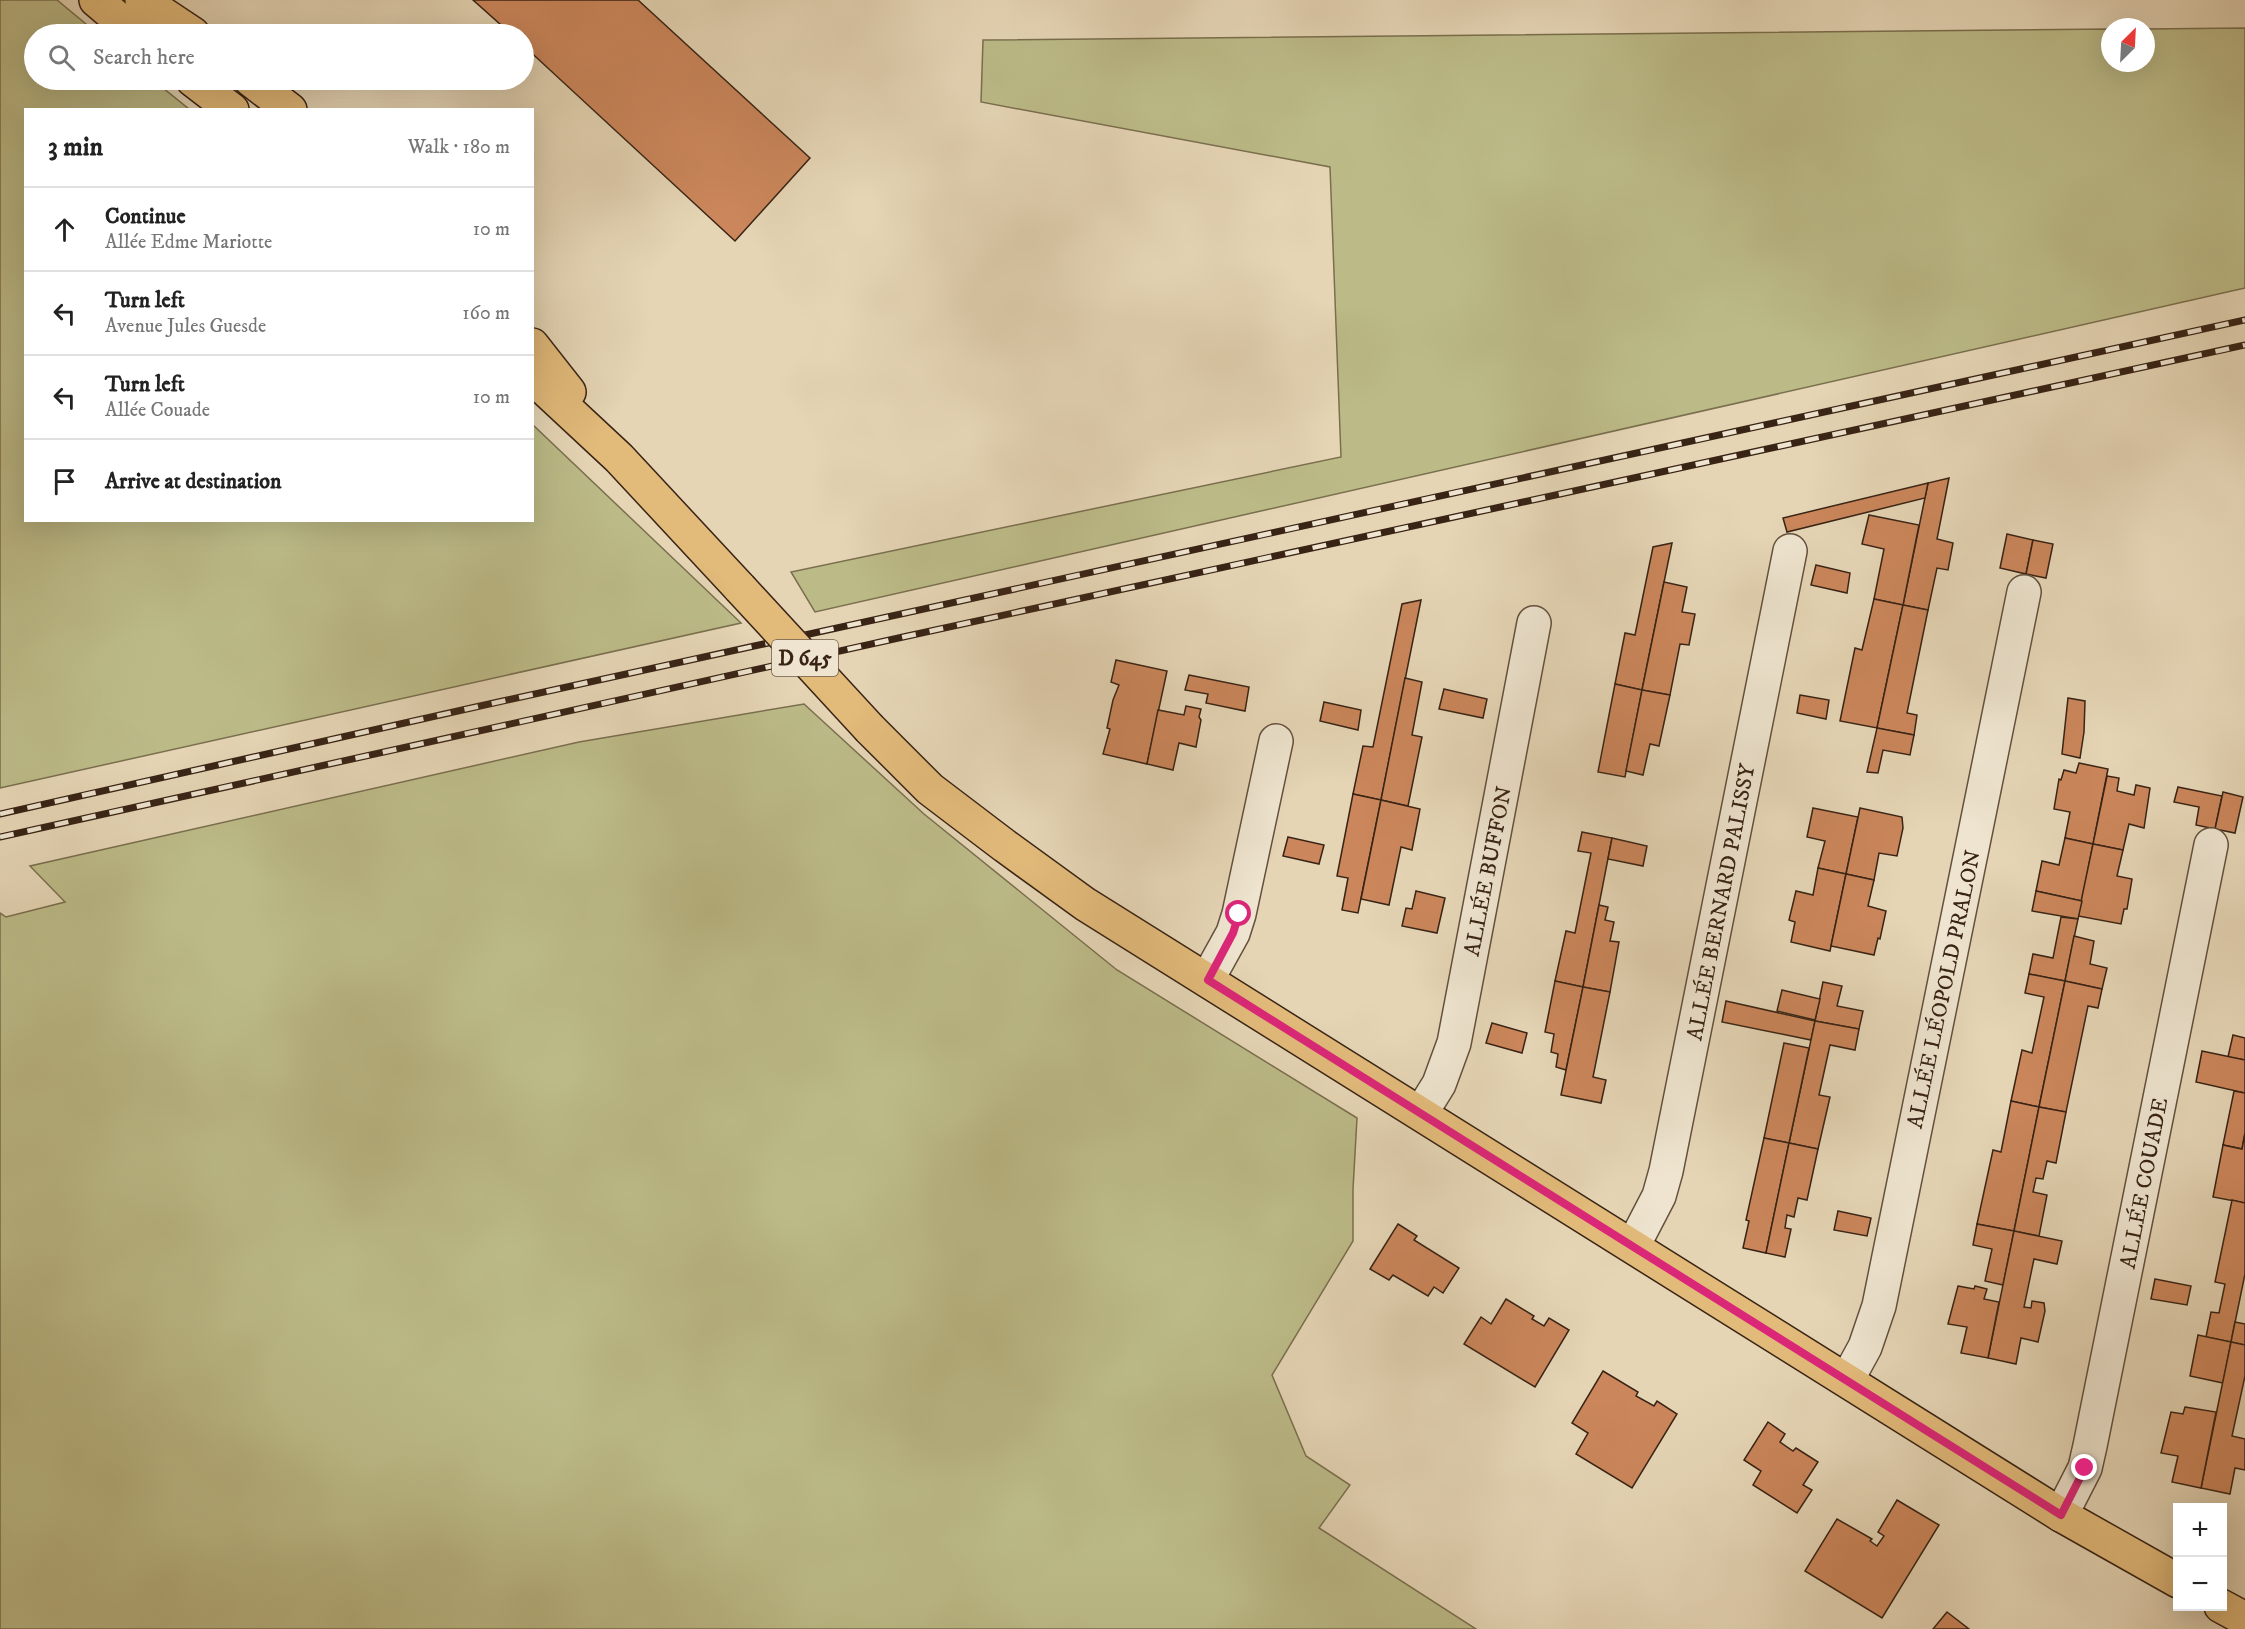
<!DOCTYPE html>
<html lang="en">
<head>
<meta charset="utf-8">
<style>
	:root { --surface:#fff; --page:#f6f6f6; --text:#222; --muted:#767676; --line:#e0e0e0 }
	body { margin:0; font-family:"IM FELL DW Pica",serif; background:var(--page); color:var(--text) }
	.controls { position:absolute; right:18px; bottom:18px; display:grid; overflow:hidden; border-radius:0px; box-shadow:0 6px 24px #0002 }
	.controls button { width:54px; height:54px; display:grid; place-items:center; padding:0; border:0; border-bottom:2px solid var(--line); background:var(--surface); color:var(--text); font:30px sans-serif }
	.compass { position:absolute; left:2101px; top:18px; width:54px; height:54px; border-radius:50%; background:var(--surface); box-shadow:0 6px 24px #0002; rotate:24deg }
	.stop { position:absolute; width:18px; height:18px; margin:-14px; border:4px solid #db2777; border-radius:50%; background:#fff }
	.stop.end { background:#db2777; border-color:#fff; box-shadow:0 2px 6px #0008 }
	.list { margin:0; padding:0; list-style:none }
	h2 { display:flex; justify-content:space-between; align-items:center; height:78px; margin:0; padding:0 24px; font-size:26px }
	h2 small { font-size:20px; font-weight:400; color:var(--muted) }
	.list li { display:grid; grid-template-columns:39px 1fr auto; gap:18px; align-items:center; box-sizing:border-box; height:84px; padding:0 24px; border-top:2px solid var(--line) }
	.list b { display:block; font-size:22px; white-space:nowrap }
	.list p { margin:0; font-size:20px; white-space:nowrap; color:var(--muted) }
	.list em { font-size:20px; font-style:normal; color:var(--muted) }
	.icon { flex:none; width:33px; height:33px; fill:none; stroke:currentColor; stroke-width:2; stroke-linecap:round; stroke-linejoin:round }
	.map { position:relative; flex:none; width:2245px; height:1629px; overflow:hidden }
	.search { position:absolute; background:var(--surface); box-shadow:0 6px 24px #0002; left:24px; top:24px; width:510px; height:66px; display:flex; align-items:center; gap:15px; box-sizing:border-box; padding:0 21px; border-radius:33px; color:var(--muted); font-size:22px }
	.panel { position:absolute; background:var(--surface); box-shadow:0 6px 24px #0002; left:24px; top:108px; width:510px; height:414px; border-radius:0px }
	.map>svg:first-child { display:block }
	.green { fill:#bcbb88; stroke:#7a6f4e; stroke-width:1.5 }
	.building { fill:#cb865b; stroke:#382315; stroke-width:1.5 }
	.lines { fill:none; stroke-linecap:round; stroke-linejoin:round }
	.minor-casing { stroke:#63503d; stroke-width:36 }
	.primary-casing { stroke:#382315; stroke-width:36 }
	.minor { stroke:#eee4cf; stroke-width:33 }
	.primary { stroke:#e2ba7a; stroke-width:33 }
	.rail-casing { stroke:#382315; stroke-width:7 }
	.rail { stroke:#eee4cf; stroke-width:4.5; stroke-dasharray:14; stroke-linecap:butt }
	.primary-bridge-casing { stroke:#382315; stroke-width:36; stroke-linecap:butt }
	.primary-bridge { stroke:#e2ba7a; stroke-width:33 }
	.route { stroke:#db2777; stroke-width:8 }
	.labels { text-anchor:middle; stroke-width:4.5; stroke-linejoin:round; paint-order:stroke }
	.shield { fill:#eee4cf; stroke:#6f5d4d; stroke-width:1.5 }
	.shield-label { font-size:21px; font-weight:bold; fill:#382315 }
	.street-label { font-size:22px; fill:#382315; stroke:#eee4cf }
</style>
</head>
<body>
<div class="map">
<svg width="2245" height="1629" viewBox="0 0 2245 1629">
	<rect width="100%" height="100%" fill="#e5d5b5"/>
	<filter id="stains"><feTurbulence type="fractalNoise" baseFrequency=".00333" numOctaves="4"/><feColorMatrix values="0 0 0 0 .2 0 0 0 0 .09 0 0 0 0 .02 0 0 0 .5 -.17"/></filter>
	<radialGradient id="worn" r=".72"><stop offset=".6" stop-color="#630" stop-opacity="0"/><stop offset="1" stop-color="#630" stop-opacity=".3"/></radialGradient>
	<g class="green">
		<polygon points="0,0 57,0 98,34 34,34 34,80 153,80 189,109 26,110 26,520 532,520 533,425 741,623 0,788"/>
		<polygon points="2245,28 2245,288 815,612 791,572 1341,457 1330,167 981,102 983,40 2110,29 2110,63 2146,63 2146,29"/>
		<polygon points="804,704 924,814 1117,970 1357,1118 1353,1189 1353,1241 1272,1375 1306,1456 1350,1485 1319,1528 1476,1629 0,1629 0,913 6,917 65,902 30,866 579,742"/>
	</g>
	<g class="building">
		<polygon points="473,0 638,0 810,158 735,241 524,46 524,34 511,34"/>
		<polygon points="1949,478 1937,539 1953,543 1948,570 1937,568 1928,610 1903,605 1928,483"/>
		<polygon points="1928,483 1925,498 1787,532 1783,518"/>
		<polygon points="1869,515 1919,525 1903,605 1874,599 1884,549 1862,544"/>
		<polygon points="2007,534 2033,540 2026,574 2000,568"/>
		<polygon points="2033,540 2053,544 2046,578 2026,574"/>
		<polygon points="1672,543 1642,690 1615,684 1625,633 1635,635 1653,547"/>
		<polygon points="1816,565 1850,573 1847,593 1811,585"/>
		<polygon points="1664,582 1687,587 1682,612 1695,614 1689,645 1680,644 1670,695 1642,690"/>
		<polygon points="1874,599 1903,605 1877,728 1840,721 1855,648 1862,650"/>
		<polygon points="1421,600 1381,800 1353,794 1363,746 1373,747 1402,604"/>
		<polygon points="1903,605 1928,610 1907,713 1917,715 1914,735 1877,728"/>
		<polygon points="1116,660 1167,671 1147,764 1103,754 1110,729 1107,728 1113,700 1119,685 1111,682"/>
		<polygon points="1189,675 1249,687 1245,711 1206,703 1208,694 1185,690"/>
		<polygon points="1405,678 1422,682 1412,735 1422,737 1408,806 1381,800"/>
		<polygon points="1615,684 1642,690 1625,777 1598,772"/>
		<polygon points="1444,689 1487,699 1483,718 1439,709"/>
		<polygon points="1642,690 1670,695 1659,746 1650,744 1643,775 1626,771"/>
		<polygon points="1800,695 1829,700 1826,719 1797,713"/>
		<polygon points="2068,698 2085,701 2084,732 2080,758 2062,754"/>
		<polygon points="1324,702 1361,710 1358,730 1320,721"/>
		<polygon points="1186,706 1201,709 1199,717 1201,720 1196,747 1179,743 1173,770 1147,764 1158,710 1184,715"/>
		<polygon points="1877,728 1914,735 1910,755 1883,750 1878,773 1867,772"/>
		<polygon points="2079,763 2108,769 2093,844 2065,838 2070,812 2054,809 2059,779 2061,780 2064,770 2076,773"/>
		<polygon points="2107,776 2119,778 2117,791 2134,795 2136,785 2150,788 2144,828 2129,824 2123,850 2093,844"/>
		<polygon points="2178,787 2222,796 2215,829 2196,825 2199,807 2174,802"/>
		<polygon points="2223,792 2243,797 2235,833 2215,829"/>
		<polygon points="1353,794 1381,800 1358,913 1342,910 1348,878 1337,876"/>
		<polygon points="1381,800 1420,809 1412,850 1401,847 1389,905 1361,899"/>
		<polygon points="1813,808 1858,817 1846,874 1818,868 1825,841 1807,837"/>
		<polygon points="1860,808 1902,817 1903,828 1897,856 1879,853 1874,880 1846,874"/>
		<polygon points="1582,832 1612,838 1583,987 1555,981 1566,931 1575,933 1591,853 1578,851"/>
		<polygon points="1288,837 1324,845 1319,864 1283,856"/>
		<polygon points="1612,838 1647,846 1643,866 1608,859"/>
		<polygon points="2065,838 2093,844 2082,901 2036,891 2042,861 2059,865"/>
		<polygon points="2093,844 2123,850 2117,876 2132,879 2127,909 2124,909 2121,924 2078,916"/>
		<polygon points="1818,868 1846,874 1830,951 1791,942 1795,922 1789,920 1796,891 1813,895"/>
		<polygon points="1846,874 1874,880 1868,906 1886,911 1880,939 1878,938 1874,955 1831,946"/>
		<polygon points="1416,891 1445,898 1437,933 1402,926 1406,908 1412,909"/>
		<polygon points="2036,891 2082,901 2078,919 2032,911"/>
		<polygon points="1599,905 1608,907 1605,920 1614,922 1610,941 1619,942 1610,992 1583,987"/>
		<polygon points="2061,917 2078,919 2065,981 2029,974 2033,954 2053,958"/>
		<polygon points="2074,936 2094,941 2090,964 2107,968 2102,989 2065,981"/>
		<polygon points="2029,974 2065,981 2039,1107 2011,1101 2022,1050 2032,1053 2044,997 2025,993"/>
		<polygon points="1555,981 1583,987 1566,1070 1556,1067 1558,1054 1551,1052 1554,1034 1545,1032"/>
		<polygon points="2065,981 2102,989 2098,1008 2088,1006 2066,1112 2039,1107"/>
		<polygon points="1823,982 1842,986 1837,1006 1863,1011 1859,1029 1815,1021"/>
		<polygon points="1583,987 1610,992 1593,1077 1606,1080 1601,1103 1561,1095"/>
		<polygon points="1782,990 1820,999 1815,1020 1777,1011"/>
		<polygon points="1726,1001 1815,1021 1811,1040 1722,1022"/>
		<polygon points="1815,1021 1859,1029 1855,1050 1830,1045 1819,1095 1830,1097 1818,1149 1789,1143"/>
		<polygon points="1492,1023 1527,1033 1522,1053 1486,1043"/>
		<polygon points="2233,1035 2245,1038 2245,1060 2228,1057"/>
		<polygon points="1784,1043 1809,1048 1789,1143 1764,1138"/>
		<polygon points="2202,1051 2245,1060 2245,1093 2196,1082"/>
		<polygon points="2234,1091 2245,1093 2245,1133 2242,1149 2223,1145"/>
		<polygon points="2011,1101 2039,1107 2014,1231 1977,1224 1993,1150 2001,1152"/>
		<polygon points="2039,1107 2066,1112 2056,1163 2047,1161 2043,1179 2036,1178 2033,1192 2047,1195 2039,1236 2014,1231"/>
		<polygon points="2245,1133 2245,1203 2213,1197 2223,1145 2242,1149"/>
		<polygon points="1764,1138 1789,1143 1766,1253 1743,1248 1749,1221 1746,1220"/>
		<polygon points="1789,1143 1818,1149 1807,1200 1798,1198 1794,1217 1787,1215 1785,1228 1791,1229 1785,1257 1766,1253"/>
		<polygon points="2232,1200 2245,1203 2245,1274 2231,1342 2206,1337 2211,1312 2219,1313 2225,1284 2215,1282"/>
		<polygon points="1838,1211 1871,1218 1867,1236 1834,1230"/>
		<polygon points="1398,1224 1417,1236 1414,1240 1459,1268 1443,1293 1434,1287 1428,1296 1393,1275 1389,1280 1370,1269"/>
		<polygon points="1977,1224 2014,1231 2003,1285 1985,1281 1992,1249 1973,1245"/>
		<polygon points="2014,1231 2062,1241 2057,1264 2034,1259 2024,1307 2031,1308 2032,1301 2044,1303 2045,1311 2038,1342 2021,1338 2016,1364 1988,1358"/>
		<polygon points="2155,1279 2191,1286 2187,1305 2151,1299"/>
		<polygon points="1958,1286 1974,1289 1975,1286 1987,1289 1984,1299 1999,1302 1988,1358 1961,1353 1967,1327 1948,1324"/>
		<polygon points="1506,1299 1534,1316 1532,1319 1544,1326 1549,1318 1569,1330 1535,1387 1464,1344 1481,1317 1491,1324"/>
		<polygon points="2235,1322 2245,1324 2245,1345 2231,1342"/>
		<polygon points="2198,1335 2231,1342 2223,1383 2190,1376"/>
		<polygon points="2231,1342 2245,1345 2245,1376 2232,1436 2245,1439 2245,1470 2235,1468 2230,1494 2201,1488"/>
		<polygon points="1603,1371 1638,1392 1636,1396 1654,1406 1657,1401 1677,1414 1632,1488 1576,1454 1588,1433 1572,1423"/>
		<polygon points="2185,1407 2216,1412 2201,1488 2172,1482 2178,1456 2161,1453 2171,1412 2183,1414"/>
		<polygon points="1768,1422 1785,1434 1780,1442 1793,1451 1796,1448 1818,1462 1803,1485 1812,1490 1797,1513 1753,1485 1761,1471 1744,1460"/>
		<polygon points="1897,1500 1939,1525 1882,1618 1805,1571 1837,1519 1872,1539 1870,1541 1877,1546 1884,1536 1878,1532"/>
		<polygon points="1947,1612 1969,1629 1933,1629"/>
	</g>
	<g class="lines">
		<g class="minor-casing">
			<g id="minor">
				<polyline points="1207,980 1233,933 1239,914 1276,741"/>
				<polyline points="1421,1113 1439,1084 1454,1043 1534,623"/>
				<polyline points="1633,1246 1659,1196 1666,1171 1790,551"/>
				<polyline points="1847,1380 1865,1347 1879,1306 2024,592"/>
				<polyline points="2061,1515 2085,1468 2090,1446 2211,845"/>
			</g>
		</g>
		<g class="primary-casing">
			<g id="primary">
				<polyline points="96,0 136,34"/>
				<polyline points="142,0 193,34"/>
				<polyline points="193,80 232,110"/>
				<polyline points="251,80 290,110"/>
				<polyline points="532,345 569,392"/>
				<polyline points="532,377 619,458 740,588"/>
				<polyline points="870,729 930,789 1005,846 1085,904 2061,1515 2178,1581"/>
				<polyline points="2221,1606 2245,1619"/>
			</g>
		</g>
		<use href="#minor" class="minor"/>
		<use href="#primary" class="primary"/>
		<g class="rail-casing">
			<g id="rail">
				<polyline points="0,814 480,706 2245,320"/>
				<polyline points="0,837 903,637 2245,345"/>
			</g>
		</g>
		<use href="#rail" class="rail"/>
		<g class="primary-bridge-casing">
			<polyline id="primary-bridge" points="740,588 870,729"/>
		</g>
		<use href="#primary-bridge" class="primary-bridge"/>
	</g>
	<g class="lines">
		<polyline class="route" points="1239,914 1233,933 1208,980 2061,1515 2085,1468"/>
	</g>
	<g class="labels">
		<rect class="shield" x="772" y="640" width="66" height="36" rx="4.5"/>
		<g class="shield-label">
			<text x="805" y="665">D 645</text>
		</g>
		<g class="street-label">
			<text transform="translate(1487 871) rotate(-79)" y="8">ALLÉE BUFFON</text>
			<text transform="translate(1720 902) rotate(-79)" y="8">ALLÉE BERNARD PALISSY</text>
			<text transform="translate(1943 989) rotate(-78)" y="8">ALLÉE LÉOPOLD PRALON</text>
			<text transform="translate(2143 1183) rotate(-79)" y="8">ALLÉE COUADE</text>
		</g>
	</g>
	<rect width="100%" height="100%" filter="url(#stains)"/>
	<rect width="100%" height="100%" fill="url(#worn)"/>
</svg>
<div class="controls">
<button>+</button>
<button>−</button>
</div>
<svg class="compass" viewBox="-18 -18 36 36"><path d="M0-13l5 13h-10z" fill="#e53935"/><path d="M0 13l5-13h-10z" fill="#767676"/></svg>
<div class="stop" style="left:1239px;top:914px"></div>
<div class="stop end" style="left:2085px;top:1468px"></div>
<div class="search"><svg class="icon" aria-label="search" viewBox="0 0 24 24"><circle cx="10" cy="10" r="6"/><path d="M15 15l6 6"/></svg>Search here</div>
<section class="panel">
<h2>3 min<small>Walk · 180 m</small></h2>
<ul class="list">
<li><svg class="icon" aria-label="ahead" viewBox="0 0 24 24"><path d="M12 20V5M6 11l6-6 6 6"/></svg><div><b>Continue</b><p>Allée Edme Mariotte</p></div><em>10 m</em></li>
<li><svg class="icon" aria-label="left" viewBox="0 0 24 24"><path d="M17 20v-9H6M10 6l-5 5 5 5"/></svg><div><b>Turn left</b><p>Avenue Jules Guesde</p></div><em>160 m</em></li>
<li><svg class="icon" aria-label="left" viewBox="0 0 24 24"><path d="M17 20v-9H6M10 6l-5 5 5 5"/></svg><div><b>Turn left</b><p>Allée Couade</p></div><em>10 m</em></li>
<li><svg class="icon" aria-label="arrive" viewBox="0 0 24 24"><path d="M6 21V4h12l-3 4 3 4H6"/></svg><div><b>Arrive at destination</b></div></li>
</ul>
</section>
</div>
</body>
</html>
